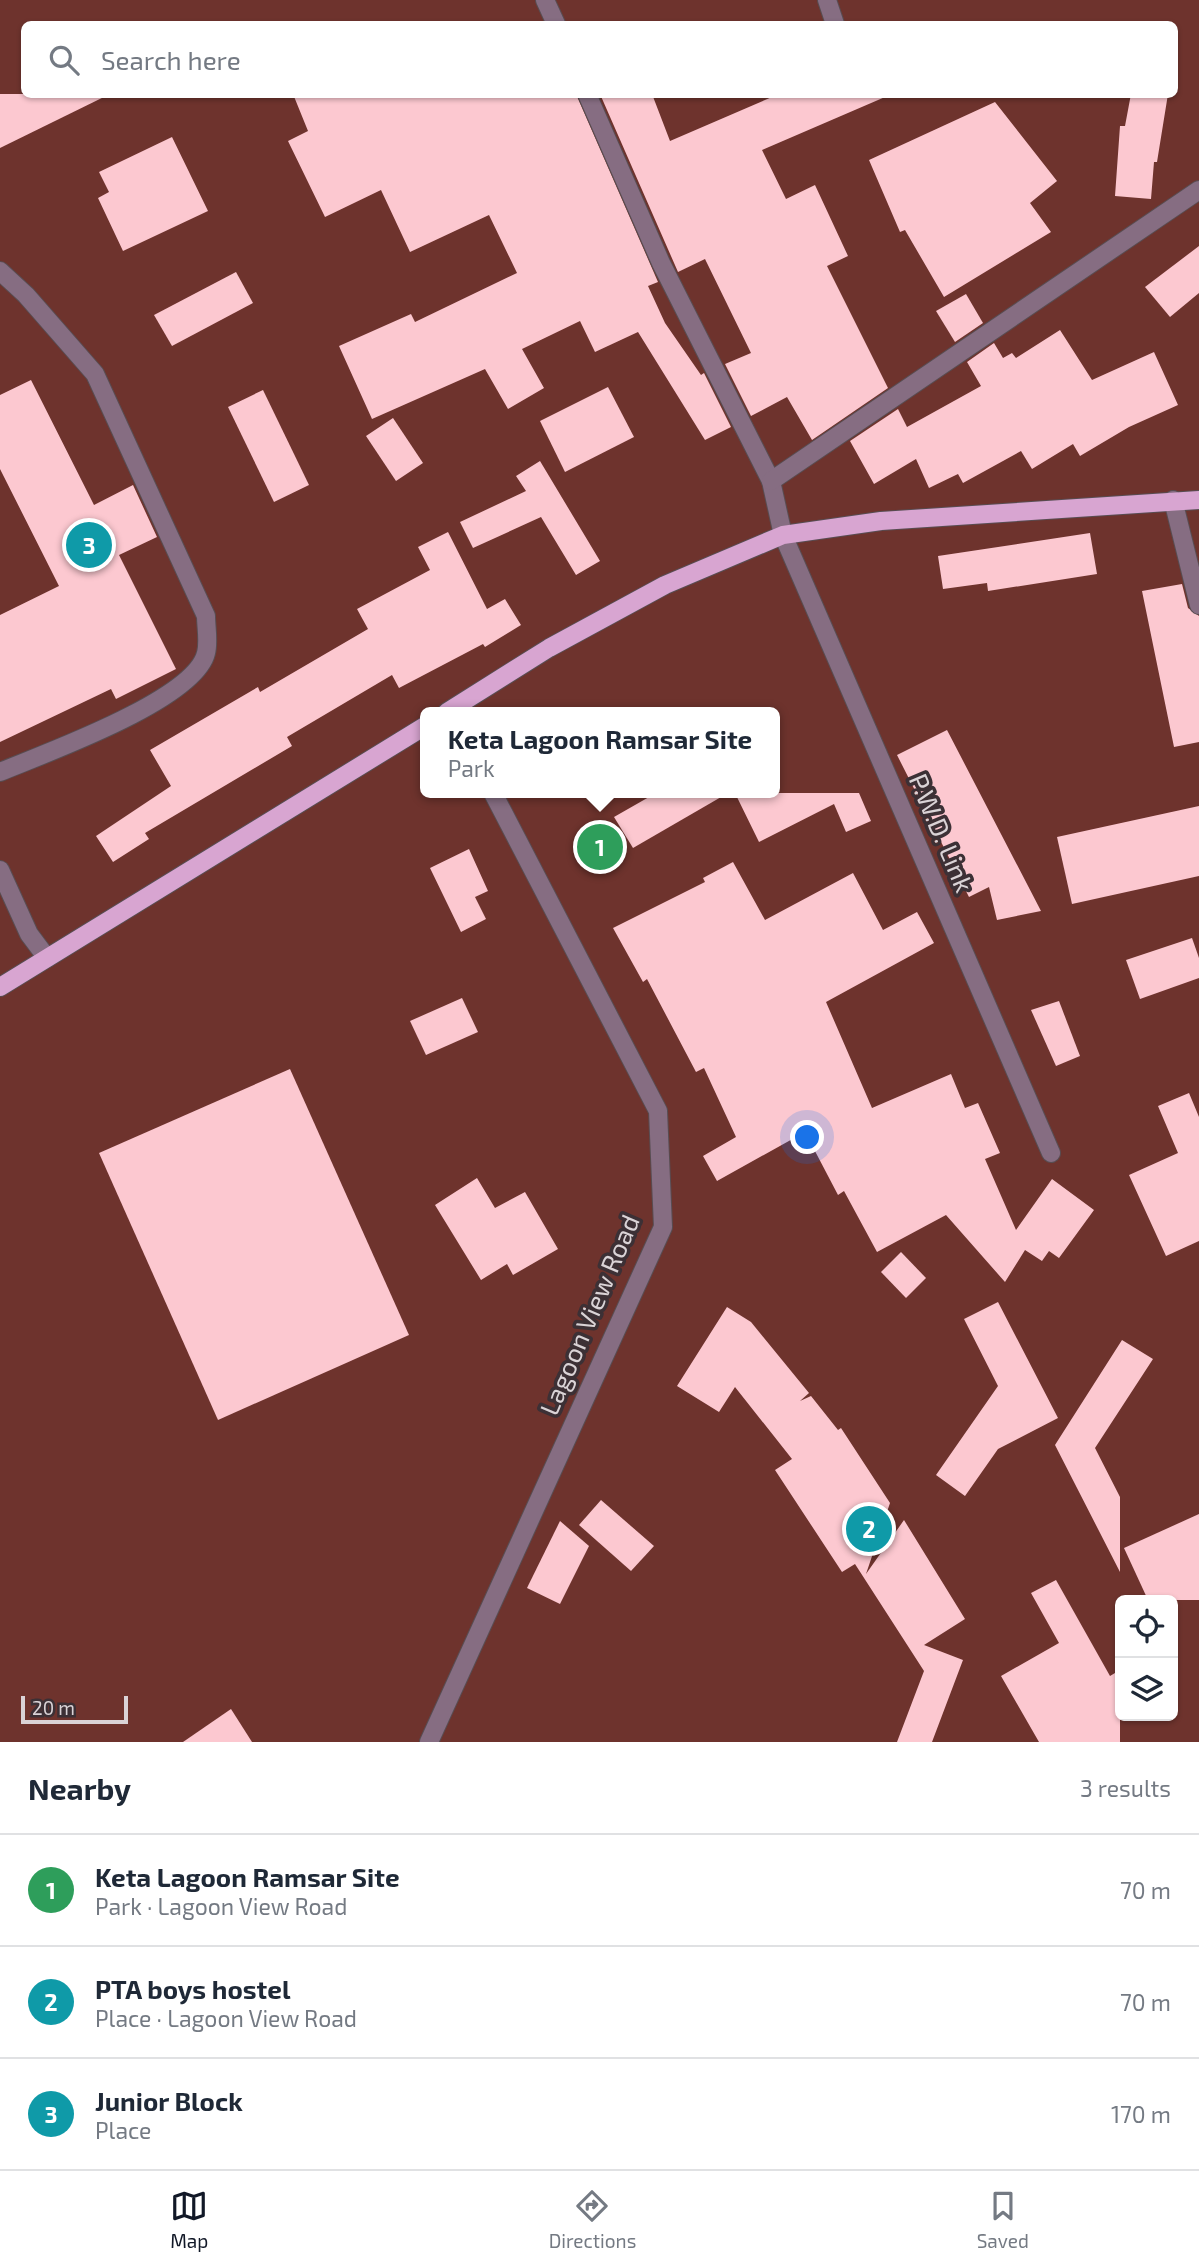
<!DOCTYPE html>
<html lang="en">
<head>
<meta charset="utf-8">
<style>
	:root { --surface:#fff; --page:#f2f2f3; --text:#1f2937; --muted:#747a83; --line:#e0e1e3; --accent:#111827 }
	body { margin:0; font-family:"Exo 2",sans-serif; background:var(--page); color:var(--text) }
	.controls { position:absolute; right:21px; bottom:21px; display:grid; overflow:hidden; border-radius:10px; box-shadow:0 2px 5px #0004 }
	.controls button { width:63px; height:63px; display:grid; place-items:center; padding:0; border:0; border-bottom:2px solid var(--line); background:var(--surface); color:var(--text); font:35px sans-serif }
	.scale { position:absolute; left:21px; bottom:18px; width:107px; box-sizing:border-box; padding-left:7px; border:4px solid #dad3d6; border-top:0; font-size:19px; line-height:24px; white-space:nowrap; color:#dad3d6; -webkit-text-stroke:5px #3c3035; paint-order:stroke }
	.you { position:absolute; left:808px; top:1138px; width:24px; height:24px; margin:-18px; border:5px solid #fff; border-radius:50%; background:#1a73e8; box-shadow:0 0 0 10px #1a73e833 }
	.badge { display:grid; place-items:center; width:46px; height:46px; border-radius:50%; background:var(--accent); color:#fff; font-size:23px; font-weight:700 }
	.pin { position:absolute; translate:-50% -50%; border:4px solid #fff; box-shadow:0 2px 7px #0006 }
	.popup { position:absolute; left:420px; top:707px; width:360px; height:91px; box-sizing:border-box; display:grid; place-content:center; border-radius:10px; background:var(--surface); filter:drop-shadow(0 2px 5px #0005); font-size:23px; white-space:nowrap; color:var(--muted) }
	.popup b { font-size:26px; color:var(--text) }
	.popup::after { content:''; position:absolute; left:50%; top:100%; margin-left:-14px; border:14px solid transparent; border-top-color:var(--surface) }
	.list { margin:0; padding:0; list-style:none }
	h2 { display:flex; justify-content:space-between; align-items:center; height:91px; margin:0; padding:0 28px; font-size:30px }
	h2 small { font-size:23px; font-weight:400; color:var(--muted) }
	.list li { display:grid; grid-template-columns:46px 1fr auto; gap:21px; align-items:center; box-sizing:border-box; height:112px; padding:0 28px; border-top:2px solid var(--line) }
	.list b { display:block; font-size:26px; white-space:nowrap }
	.list p { margin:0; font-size:23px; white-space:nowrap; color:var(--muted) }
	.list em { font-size:23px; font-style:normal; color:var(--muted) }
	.icon { flex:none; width:38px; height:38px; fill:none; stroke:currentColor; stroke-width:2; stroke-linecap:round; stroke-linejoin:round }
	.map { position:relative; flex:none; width:1199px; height:1742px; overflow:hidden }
	.search { position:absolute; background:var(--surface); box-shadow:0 2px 5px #0004; left:21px; right:21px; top:21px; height:77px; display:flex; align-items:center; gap:18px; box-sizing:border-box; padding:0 24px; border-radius:10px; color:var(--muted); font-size:26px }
	.sheet { height:427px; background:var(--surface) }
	nav { display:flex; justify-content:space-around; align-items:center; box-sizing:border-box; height:98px; border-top:2px solid var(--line); background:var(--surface); font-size:19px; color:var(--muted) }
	nav a { display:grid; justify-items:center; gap:4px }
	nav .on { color:var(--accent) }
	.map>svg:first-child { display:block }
	.green { fill:#6e332d; fill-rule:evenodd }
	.building { fill:#fcc8d0 }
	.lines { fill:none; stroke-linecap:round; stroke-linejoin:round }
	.minor-casing { stroke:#584d52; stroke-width:20 }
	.major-casing { stroke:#584d52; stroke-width:20 }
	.minor { stroke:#866d82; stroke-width:18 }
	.major { stroke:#d8a5d1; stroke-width:18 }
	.labels { text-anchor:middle; stroke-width:7; stroke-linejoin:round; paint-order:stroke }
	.street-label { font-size:26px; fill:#dad3d6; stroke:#3c3035 }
</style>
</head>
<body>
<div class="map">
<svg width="1199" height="1742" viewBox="0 0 1199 1742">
	<rect width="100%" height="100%" fill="#3c3035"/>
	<path class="green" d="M0,0H1199V1742H0ZM24,24H1174V94H24ZM425,712H775V793H425ZM1120,1600H1173V1716H1120Z"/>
	<g class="building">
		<polygon points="0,94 110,94 0,148"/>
		<polygon points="293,94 576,94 658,282 648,286 665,323 701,375 704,373 731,427 705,440 638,332 595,352 580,321 522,349 544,388 508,409 485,369 372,419 339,346 411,314 415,322 517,273 489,215 410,252 381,190 325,217 288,141 308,131"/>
		<polygon points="600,94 652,94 670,141 779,94 892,94 762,150 786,199 815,185 848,256 827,266 888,388 812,440 787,397 751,416 725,364 751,353 705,259 678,272"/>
		<polygon points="1131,94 1168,94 1157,162 1154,162 1151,199 1115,196 1120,126 1125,126"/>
		<polygon points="995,102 1057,181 1030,203 1051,232 944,297 905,230 900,232 869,160"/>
		<polygon points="172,137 208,211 123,251 98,198 109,192 99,172"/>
		<polygon points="1199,246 1199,293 1170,317 1145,287"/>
		<polygon points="236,272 253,303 172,346 154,315"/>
		<polygon points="966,294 983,323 955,342 936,311"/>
		<polygon points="1060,330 1092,380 1154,352 1178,405 1129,427 1080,456 1073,444 1032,469 1021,451 963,483 958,474 929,488 916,459 874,484 850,441 898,409 907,427 981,386 967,362 994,343 1003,358 1012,353 1016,358"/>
		<polygon points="31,380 94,505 133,485 157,537 119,555 176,669 116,699 111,689 0,742 0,615 59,586 0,469 0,395"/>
		<polygon points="608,387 634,437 565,472 540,421"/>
		<polygon points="263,390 309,485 274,502 228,407"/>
		<polygon points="393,418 423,463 396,481 366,436"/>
		<polygon points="540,461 600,561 576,575 541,517 473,548 460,522 526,491 516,476"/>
		<polygon points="448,532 487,609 505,599 521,625 485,647 483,644 399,688 392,675 287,737 292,746 145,833 149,839 113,862 96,836 171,786 150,750 258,687 260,692 368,629 357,609 430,570 418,547"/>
		<polygon points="1090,533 1097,574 988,591 987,583 943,589 938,556"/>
		<polygon points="1182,584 1188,608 1199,616 1199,742 1174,747 1142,591"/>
		<polygon points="947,730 1041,911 997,920 989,887 969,897 897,755"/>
		<polygon points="656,793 728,793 633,848 614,817"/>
		<polygon points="735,793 859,793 871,821 846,832 834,804 759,842"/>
		<polygon points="1199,806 1199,876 1072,904 1057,837"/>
		<polygon points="469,849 488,891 475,897 486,919 461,932 430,868"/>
		<polygon points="733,862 765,920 853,873 883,930 917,912 934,943 826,1002 872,1108 951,1074 965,1108 978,1103 1000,1153 985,1159 1016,1230 1052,1179 1094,1210 1059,1258 1049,1251 1042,1261 1025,1250 1005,1282 946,1215 877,1252 844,1191 838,1195 805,1132 717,1181 703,1156 736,1137 704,1068 696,1072 647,979 643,982 613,928 705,882 703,878"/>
		<polygon points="1192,938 1199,958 1199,978 1140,999 1126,960"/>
		<polygon points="462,998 478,1032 426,1055 410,1021"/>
		<polygon points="1059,1001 1080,1056 1056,1066 1031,1010"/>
		<polygon points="290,1069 409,1335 218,1420 99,1153"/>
		<polygon points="1189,1093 1199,1117 1199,1241 1166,1256 1129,1175 1178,1153 1158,1106"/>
		<polygon points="477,1178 495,1208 525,1192 558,1249 513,1275 507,1264 481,1280 435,1205"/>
		<polygon points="901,1252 926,1278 906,1298 881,1272"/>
		<polygon points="998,1302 1058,1418 998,1449 965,1496 936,1475 998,1386 964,1319"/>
		<polygon points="727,1307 751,1322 809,1393 800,1401 811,1396 838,1430 841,1428 890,1503 866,1574 904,1520 965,1619 924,1645 963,1660 932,1742 897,1742 924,1671 855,1564 842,1572 775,1470 792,1459 735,1387 719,1412 677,1386"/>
		<polygon points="1122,1340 1153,1359 1095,1448 1120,1497 1120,1572 1055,1445"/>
		<polygon points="601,1500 654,1546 631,1571 579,1525"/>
		<polygon points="1199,1514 1199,1600 1148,1600 1124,1548"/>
		<polygon points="560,1521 589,1546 560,1604 527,1588"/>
		<polygon points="1056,1580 1110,1676 1120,1670 1120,1742 1039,1742 1001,1676 1059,1643 1031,1593"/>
		<polygon points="231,1709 252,1742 183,1742"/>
	</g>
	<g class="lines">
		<g class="minor-casing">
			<g id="minor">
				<polyline points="545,0 556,24"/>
				<polyline points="827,0 835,24"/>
				<polyline points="587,94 661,263 771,481 783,535 1051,1153"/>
				<path d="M0,271L26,295L95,374L206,616C206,627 209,642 206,653C195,700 43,754 0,772"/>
				<polyline points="771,481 1199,190"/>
				<polyline points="1173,500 1199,605"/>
				<polyline points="0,870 29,934 47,958"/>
				<polyline points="429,1742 663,1227 658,1111 493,793"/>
			</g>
		</g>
		<g class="major-casing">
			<g id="major">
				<polyline points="447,712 549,648 665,585 783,535 881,521 1199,500"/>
				<polyline points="0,987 425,726"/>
			</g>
		</g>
		<use href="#minor" class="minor"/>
		<use href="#major" class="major"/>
	</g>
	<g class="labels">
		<g class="street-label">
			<text transform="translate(941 833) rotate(67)" y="9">P.W.D. Link</text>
			<text transform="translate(590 1315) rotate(-67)" y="9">Lagoon View Road</text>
		</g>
	</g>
</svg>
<div class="controls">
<button><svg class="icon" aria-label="locate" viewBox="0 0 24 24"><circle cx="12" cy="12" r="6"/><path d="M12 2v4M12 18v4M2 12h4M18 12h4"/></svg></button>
<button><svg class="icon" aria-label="layers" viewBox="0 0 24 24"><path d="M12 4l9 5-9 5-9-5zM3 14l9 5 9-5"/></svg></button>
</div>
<div class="scale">20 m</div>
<div class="you"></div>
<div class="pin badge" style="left:600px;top:847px;background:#2e9e5b">1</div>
<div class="popup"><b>Keta Lagoon Ramsar Site</b>Park</div>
<div class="pin badge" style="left:869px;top:1529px;background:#0f9aa8">2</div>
<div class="pin badge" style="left:89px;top:545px;background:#0f9aa8">3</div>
<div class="search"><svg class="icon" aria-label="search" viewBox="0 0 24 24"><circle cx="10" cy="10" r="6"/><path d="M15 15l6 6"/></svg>Search here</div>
</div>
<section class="sheet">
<h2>Nearby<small>3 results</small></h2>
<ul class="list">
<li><span class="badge" style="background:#2e9e5b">1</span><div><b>Keta Lagoon Ramsar Site</b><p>Park · Lagoon View Road</p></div><em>70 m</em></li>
<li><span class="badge" style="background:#0f9aa8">2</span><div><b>PTA boys hostel</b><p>Place · Lagoon View Road</p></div><em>70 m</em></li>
<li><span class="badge" style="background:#0f9aa8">3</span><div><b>Junior Block</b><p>Place</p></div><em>170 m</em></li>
</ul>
</section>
<nav>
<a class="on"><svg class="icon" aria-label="map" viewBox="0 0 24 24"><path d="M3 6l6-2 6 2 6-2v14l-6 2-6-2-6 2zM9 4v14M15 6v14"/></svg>Map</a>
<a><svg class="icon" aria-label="directions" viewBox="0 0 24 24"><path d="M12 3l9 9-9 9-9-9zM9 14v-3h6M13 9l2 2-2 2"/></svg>Directions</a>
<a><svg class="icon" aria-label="saved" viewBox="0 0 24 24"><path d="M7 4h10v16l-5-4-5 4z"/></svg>Saved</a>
</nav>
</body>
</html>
